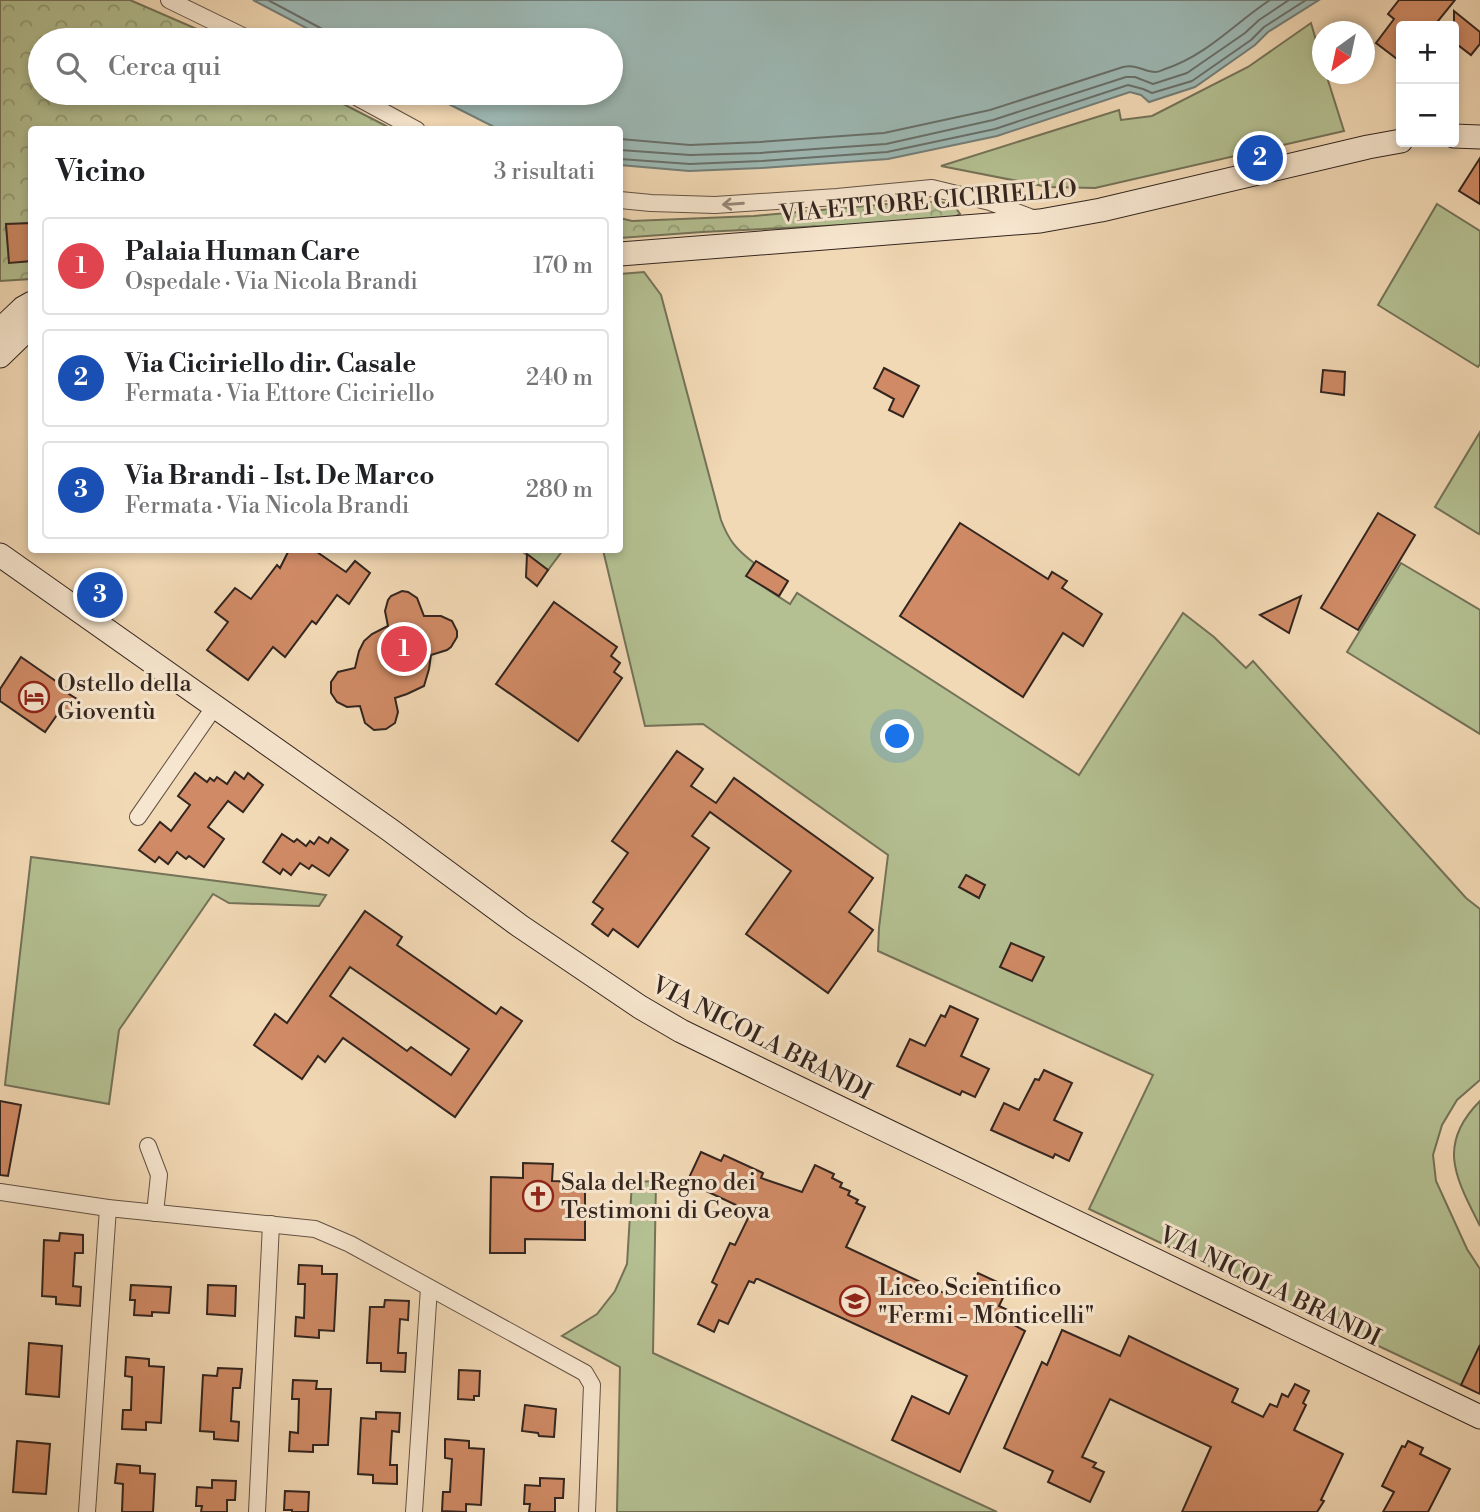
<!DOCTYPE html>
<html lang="it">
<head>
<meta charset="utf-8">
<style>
	:root { --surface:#fff; --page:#f2f2f2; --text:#202124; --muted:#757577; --line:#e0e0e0; --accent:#d93025 }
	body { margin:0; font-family:"Libre Bodoni",serif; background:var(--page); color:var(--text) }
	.controls { position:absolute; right:21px; top:21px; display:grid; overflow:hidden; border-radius:7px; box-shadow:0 4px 10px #0003 }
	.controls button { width:63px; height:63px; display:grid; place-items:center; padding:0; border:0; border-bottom:2px solid var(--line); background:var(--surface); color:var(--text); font:35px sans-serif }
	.compass { position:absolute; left:1312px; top:21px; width:63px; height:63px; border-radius:50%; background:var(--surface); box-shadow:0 4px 10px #0003; rotate:213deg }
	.you { position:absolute; left:898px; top:737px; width:24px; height:24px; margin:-18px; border:5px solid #fff; border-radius:50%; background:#1a73e8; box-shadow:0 0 0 10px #1a73e833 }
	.badge { display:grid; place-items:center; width:46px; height:46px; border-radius:50%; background:var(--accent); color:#fff; font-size:23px; font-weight:700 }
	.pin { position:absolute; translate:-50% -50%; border:4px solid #fff; box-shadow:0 2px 7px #0006 }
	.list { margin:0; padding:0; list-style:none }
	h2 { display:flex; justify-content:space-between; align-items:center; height:91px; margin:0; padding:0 28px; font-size:30px }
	h2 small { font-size:23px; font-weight:400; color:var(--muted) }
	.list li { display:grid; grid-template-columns:46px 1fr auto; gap:21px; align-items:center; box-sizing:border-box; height:98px; margin:0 14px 14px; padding:0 14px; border:2px solid var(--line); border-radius:7px }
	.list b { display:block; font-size:26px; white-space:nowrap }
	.list p { margin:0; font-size:23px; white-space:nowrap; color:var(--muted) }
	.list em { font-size:23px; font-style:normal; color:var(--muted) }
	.icon { flex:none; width:38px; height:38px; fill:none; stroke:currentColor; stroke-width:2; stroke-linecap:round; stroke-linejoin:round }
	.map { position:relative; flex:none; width:1480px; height:1512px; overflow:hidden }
	.search { position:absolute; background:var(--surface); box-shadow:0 4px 10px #0003; left:28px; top:28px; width:595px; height:77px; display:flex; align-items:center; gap:18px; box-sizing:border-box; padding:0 24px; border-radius:38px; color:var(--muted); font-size:26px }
	.panel { position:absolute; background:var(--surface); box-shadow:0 4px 10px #0003; left:28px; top:126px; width:595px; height:427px; border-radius:7px }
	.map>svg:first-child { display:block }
	.green { fill:#b4c092; stroke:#747258; stroke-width:2 }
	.forest { fill:url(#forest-crowns); stroke:#747258; stroke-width:2 }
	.water { fill:#9db9b5; stroke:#737e79; stroke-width:2 }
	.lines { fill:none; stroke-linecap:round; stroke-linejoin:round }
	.shore { stroke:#686f6a; stroke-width:2 }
	.building { fill:#d08b66; stroke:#33251f; stroke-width:2; fill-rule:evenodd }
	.street-casing { stroke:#635244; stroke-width:18 }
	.secondary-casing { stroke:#33251f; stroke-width:25 }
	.street { stroke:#f7e6cf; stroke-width:16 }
	.secondary { stroke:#f7e6cf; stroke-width:23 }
	.oneway { stroke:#958677 }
	.labels { text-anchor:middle; stroke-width:6; stroke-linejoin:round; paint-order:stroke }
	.street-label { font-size:24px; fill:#33251f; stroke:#f7e6cf }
	.poi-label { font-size:24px; fill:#33251f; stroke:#f7e6cf; text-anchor:start }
</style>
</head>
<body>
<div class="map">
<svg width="1480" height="1512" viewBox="0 0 1480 1512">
	<defs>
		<pattern id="forest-crowns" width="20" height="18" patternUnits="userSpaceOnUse" patternTransform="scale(1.75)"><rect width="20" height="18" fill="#b4c092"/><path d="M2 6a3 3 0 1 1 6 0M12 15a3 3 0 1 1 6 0" fill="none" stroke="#939c77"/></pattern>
	</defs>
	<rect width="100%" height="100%" fill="#f2d9b5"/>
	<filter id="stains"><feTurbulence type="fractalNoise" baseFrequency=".00286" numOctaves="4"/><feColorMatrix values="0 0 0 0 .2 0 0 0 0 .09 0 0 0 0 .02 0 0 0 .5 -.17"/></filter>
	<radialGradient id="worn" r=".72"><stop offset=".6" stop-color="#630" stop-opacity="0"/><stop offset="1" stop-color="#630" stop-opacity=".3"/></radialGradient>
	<g class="green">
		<polygon points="1311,23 1322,61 1322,74 1326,74 1344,131 1095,188 1048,187 941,166 1119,110 1121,120 1152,116 1248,67"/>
		<polygon points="1437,204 1480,231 1480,364 1478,367 1378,305"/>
		<path d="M644,272L661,295L721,520C729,541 736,549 754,563L747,576L790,604L797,593L1079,775L1183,613L1214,637L1246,668L1253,661L1466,898L1480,909V1080L1457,1100L1442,1125L1433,1155L1436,1181L1467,1249L1480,1269V1367L1461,1385L1089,1209L1153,1075L878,951L879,928L888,855L703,724L645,726L603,550H620V274Z"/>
		<polygon points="1480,432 1480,532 1479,534 1435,507"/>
		<polygon points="520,550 563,550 548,570"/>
		<polygon points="1401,563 1480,610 1480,734 1347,652"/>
		<polygon points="31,857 326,895 319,906 229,903 213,894 119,1030 109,1104 5,1085"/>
		<path d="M1480,1101V1226C1456,1178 1436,1145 1480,1101Z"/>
		<polygon points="656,1181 653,1353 997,1512 617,1512 620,1367 562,1336 597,1314 615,1291 627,1264 632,1182"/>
	</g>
	<g class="forest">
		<polygon points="0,0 130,0 222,40 40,40 40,93 322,93 392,129 32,130 31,223 6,225 8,246 31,261 31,279 0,281"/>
		<polygon points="910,202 939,202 953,204 960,214 949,220 702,232 620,238 620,218 632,221 754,216"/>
	</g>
	<polygon class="water" points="253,0 1319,0 1268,32 1255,45 1195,87 1149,102 1141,95 1130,92 997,136 888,159 761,168 689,171 620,165 620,130 498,129 427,93 611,93 611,40 329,40"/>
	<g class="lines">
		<g class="shore">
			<polyline points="268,0 326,31 329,35 330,40"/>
			<path d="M620,139L690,145L760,142L884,133L990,110L1123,67C1138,64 1144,72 1155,72C1159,72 1162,70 1165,69C1206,56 1235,23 1270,0"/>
			<polyline points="620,150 690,155 760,153 886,144 993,120 1126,77 1135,77 1153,84 1187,73 1245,33 1259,20 1289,0"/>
			<polyline points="620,159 690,164 761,161 887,152 995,129 1128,85 1143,89 1152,93 1192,81 1251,40 1264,27 1306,0"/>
		</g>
	</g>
	<g class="building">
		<polygon points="1399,0 1455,0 1434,26 1401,26 1401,62 1376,43 1394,19 1388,14"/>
		<polygon points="1454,11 1480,32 1480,44 1471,55 1454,42"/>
		<polygon points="1480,158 1480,204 1459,191"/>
		<polygon points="32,223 32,261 9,263 6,224"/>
		<polygon points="884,368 919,386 903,417 889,410 894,399 874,388"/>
		<polygon points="1323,370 1345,372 1344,395 1321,392"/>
		<polygon points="1378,513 1415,535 1358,630 1321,608"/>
		<polygon points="960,523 1048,579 1052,572 1067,581 1062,588 1102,614 1083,646 1063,633 1023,697 900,616"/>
		<polygon points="289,550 314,550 346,572 355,561 370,573 349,604 337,595 316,624 312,621 285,657 273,647 248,680 207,650 228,622 215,612 235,588 251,599 277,565 280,568"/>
		<polygon points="527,554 548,570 537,586 526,577"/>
		<polygon points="756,561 788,581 779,596 746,576"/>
		<polygon points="402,591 408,592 417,598 424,616 441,616 452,621 457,631 457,637 451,647 447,650 431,655 429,669 424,686 407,694 395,698 398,712 395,723 386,729 374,730 365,723 360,706 347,707 337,702 331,693 331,682 338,672 355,668 359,651 364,641 372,634 388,626 385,611 388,600 391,596"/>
		<polygon points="1301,596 1289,633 1260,615"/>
		<polygon points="554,602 617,647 611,656 620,663 614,672 622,678 578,741 496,684"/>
		<polygon points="21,657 70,691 69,694 77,699 63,720 57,715 45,732 0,701 0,689"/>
		<polygon points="677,751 703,769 691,786 716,803 734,778 873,878 849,912 873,930 828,993 746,934 791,871 710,812 692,836 709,848 638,947 613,929 608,936 592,924 603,909 593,902 628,853 612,841"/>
		<polygon points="235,772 244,779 248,773 263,785 243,812 228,801 208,827 224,839 204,867 189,856 186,859 177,852 168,864 159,857 155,862 139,850 160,822 171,831 190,805 178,796 195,773 207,782 210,778 214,781 217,777 227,784"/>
		<polygon points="282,834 294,842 297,839 306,846 310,841 314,844 319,837 328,843 331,838 348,850 329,876 312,865 309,869 300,863 291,875 283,869 280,874 263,862"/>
		<polygon points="966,875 985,885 979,898 959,887"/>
		<path d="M365,911L402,937L397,945L496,1014L501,1007L522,1021L455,1117L343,1038L325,1062L318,1056L302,1079L254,1045L275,1014L287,1023ZM350,967L469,1049L451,1075L411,1047L407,1051L330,996Z"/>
		<polygon points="1011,943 1044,957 1032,981 1000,967"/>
		<polygon points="950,1006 978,1019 961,1056 989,1069 975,1097 962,1091 960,1095 897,1066 910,1039 925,1046 941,1015 945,1017"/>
		<polygon points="1044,1070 1072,1083 1054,1120 1082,1133 1069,1161 1055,1154 1053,1158 991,1130 1004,1103 1019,1110 1035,1079 1039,1080"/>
		<polygon points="0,1101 21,1105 8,1176 0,1175"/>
		<polygon points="701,1152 721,1161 724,1155 763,1173 761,1178 802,1192 815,1165 834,1174 832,1178 842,1183 840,1187 850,1191 848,1195 858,1200 856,1203 865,1207 846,1247 946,1294 950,1284 969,1292 978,1273 1008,1287 999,1306 1016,1314 1012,1324 1025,1331 960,1472 892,1440 912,1396 949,1414 967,1376 758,1279 756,1279 754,1283 749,1281 728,1324 719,1320 714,1332 698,1324 717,1285 712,1282 730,1243 735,1245 751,1212 687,1182"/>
		<polygon points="523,1163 553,1164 552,1181 585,1182 585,1240 525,1239 525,1253 490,1253 491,1177 523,1178"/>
		<polygon points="60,1233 83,1235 83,1253 75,1253 73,1286 81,1287 80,1306 56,1304 56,1297 42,1296 44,1240 59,1241"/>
		<polygon points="299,1265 322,1266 322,1274 337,1274 334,1331 319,1330 319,1338 295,1336 296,1317 304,1318 305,1284 298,1284"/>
		<polygon points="131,1285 171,1287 169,1313 152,1312 152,1316 134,1315 135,1300 130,1300"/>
		<polygon points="208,1285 236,1286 235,1316 207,1314"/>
		<polygon points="385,1300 409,1301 408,1320 400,1319 398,1353 406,1353 405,1372 381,1371 381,1363 367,1363 370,1307 384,1307"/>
		<polygon points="1062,1330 1120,1356 1129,1336 1238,1389 1232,1402 1263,1417 1270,1404 1277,1407 1282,1394 1288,1397 1295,1384 1309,1391 1303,1403 1306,1405 1294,1430 1343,1454 1321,1500 1324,1501 1317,1512 1182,1512 1211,1447 1110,1399 1082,1457 1096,1463 1093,1467 1104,1472 1090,1502 1048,1482 1053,1471 1004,1448 1042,1362 1047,1365"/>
		<polygon points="29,1343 62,1346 59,1397 26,1394"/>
		<polygon points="1480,1345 1480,1394 1461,1385"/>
		<polygon points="126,1357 149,1359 149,1366 164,1367 161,1423 146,1422 146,1430 122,1429 123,1410 131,1410 132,1377 125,1376"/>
		<polygon points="218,1368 242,1369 240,1388 233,1388 231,1421 239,1422 238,1441 214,1439 214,1432 200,1431 203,1375 217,1376"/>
		<polygon points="459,1370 480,1371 479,1396 474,1396 474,1400 458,1399"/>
		<polygon points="293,1380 317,1381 316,1389 331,1389 328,1445 313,1445 313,1452 289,1451 290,1432 298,1433 299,1399 292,1399"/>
		<polygon points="525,1405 556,1409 554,1437 539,1436 538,1433 522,1431"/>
		<polygon points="376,1412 400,1413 399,1432 392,1431 390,1465 397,1465 397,1484 373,1483 373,1475 358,1474 361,1418 376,1419"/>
		<polygon points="445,1439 469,1441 469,1448 484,1449 481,1505 466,1504 466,1512 442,1511 443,1492 450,1492 452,1459 445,1458"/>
		<polygon points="17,1441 50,1444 46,1494 13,1492"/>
		<polygon points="1408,1441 1423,1448 1420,1454 1450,1469 1428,1512 1383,1512 1394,1492 1382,1486 1402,1446 1405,1447"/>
		<polygon points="117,1464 140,1466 140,1473 155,1474 153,1512 122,1512 123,1484 115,1483"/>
		<polygon points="540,1478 564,1479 563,1498 555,1498 555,1512 529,1512 530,1504 524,1504 525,1485 540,1486"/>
		<polygon points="212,1480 236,1481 235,1500 227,1500 227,1512 201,1512 202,1506 196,1506 197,1487 212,1488"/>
		<polygon points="285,1491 309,1492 308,1512 292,1512 292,1510 284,1510"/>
	</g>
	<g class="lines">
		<g class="street-casing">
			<g id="street">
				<polyline points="169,0 251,40"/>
				<polyline points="349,93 417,130"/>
				<polyline points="620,200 651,203 715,205 837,197 932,188 990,202 1035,219"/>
				<polyline points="138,817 215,706"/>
				<polyline points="148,1146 159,1175 155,1213"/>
				<polyline points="0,1192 108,1208 315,1229 350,1244 585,1373 592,1385 587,1512"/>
				<polyline points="87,1512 108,1208"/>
				<polyline points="257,1512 271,1224"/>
				<polyline points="414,1512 429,1288"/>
			</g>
		</g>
		<g class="secondary-casing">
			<g id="secondary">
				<polyline points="1454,136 1480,137"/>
				<polyline points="620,254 1040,221 1101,210 1368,147 1401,141"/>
				<polyline points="0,330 23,308 32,303"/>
				<polyline points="0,356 32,325"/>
				<polyline points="0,555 390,830 520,926 640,1007 681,1031 757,1068 1480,1417"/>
			</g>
		</g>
		<use href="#street" class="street"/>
		<use href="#secondary" class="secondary"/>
	</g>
	<defs><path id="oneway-shaft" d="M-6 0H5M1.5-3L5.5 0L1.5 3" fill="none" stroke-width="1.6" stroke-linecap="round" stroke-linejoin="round" transform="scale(1.75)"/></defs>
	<use class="oneway" href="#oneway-shaft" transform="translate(733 204) rotate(176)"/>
	<defs>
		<g id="hotel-ring" transform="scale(1.575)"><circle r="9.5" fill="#f7e6cf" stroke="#8f2418" stroke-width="1.5"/><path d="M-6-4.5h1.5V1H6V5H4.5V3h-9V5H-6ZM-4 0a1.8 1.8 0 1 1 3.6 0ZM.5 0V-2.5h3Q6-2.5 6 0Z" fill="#8f2418"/></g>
		<g id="church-ring" transform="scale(1.575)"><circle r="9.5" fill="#f7e6cf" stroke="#8f2418" stroke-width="1.5"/><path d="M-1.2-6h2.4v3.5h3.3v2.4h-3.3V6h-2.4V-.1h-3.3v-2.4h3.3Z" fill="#8f2418"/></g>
		<g id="school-ring" transform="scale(1.575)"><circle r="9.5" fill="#f7e6cf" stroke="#8f2418" stroke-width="1.5"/><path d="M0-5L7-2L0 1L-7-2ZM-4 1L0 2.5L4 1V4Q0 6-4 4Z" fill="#8f2418"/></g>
	</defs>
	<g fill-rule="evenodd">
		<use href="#hotel-ring" x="34" y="697"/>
		<use href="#church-ring" x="538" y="1196"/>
		<use href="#school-ring" x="855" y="1301"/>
	</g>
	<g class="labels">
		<g class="street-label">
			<text transform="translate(928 201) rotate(-5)" y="8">VIA ETTORE CICIRIELLO</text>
			<text transform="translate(762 1038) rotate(27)" y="8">VIA NICOLA BRANDI</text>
			<text transform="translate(1270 1286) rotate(26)" y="8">VIA NICOLA BRANDI</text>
		</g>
		<g class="poi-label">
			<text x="57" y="691">Ostello della<tspan x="57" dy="28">Gioventù</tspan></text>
			<text x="561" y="1190">Sala del Regno dei<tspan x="561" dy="28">Testimoni di Geova</tspan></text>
			<text x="878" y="1295">Liceo Scientifico<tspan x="878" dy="28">"Fermi - Monticelli"</tspan></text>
		</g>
	</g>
	<rect width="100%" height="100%" filter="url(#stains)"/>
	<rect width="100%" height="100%" fill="url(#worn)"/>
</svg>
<div class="controls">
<button>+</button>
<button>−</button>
</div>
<svg class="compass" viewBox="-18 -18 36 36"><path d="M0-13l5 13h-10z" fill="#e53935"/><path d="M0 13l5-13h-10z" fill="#757577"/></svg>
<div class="you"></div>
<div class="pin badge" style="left:404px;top:649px;background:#e0444e">1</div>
<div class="pin badge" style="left:1260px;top:158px;background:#1a4fb4">2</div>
<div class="pin badge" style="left:100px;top:595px;background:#1a4fb4">3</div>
<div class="search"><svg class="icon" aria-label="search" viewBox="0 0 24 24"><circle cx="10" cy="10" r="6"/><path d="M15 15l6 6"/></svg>Cerca qui</div>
<section class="panel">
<h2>Vicino<small>3 risultati</small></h2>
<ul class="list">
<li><span class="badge" style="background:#e0444e">1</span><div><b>Palaia Human Care</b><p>Ospedale · Via Nicola Brandi</p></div><em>170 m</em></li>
<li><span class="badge" style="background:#1a4fb4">2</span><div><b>Via Ciciriello dir. Casale</b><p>Fermata · Via Ettore Ciciriello</p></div><em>240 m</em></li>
<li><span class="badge" style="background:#1a4fb4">3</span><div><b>Via Brandi - Ist. De Marco</b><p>Fermata · Via Nicola Brandi</p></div><em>280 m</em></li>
</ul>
</section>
</div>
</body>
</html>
